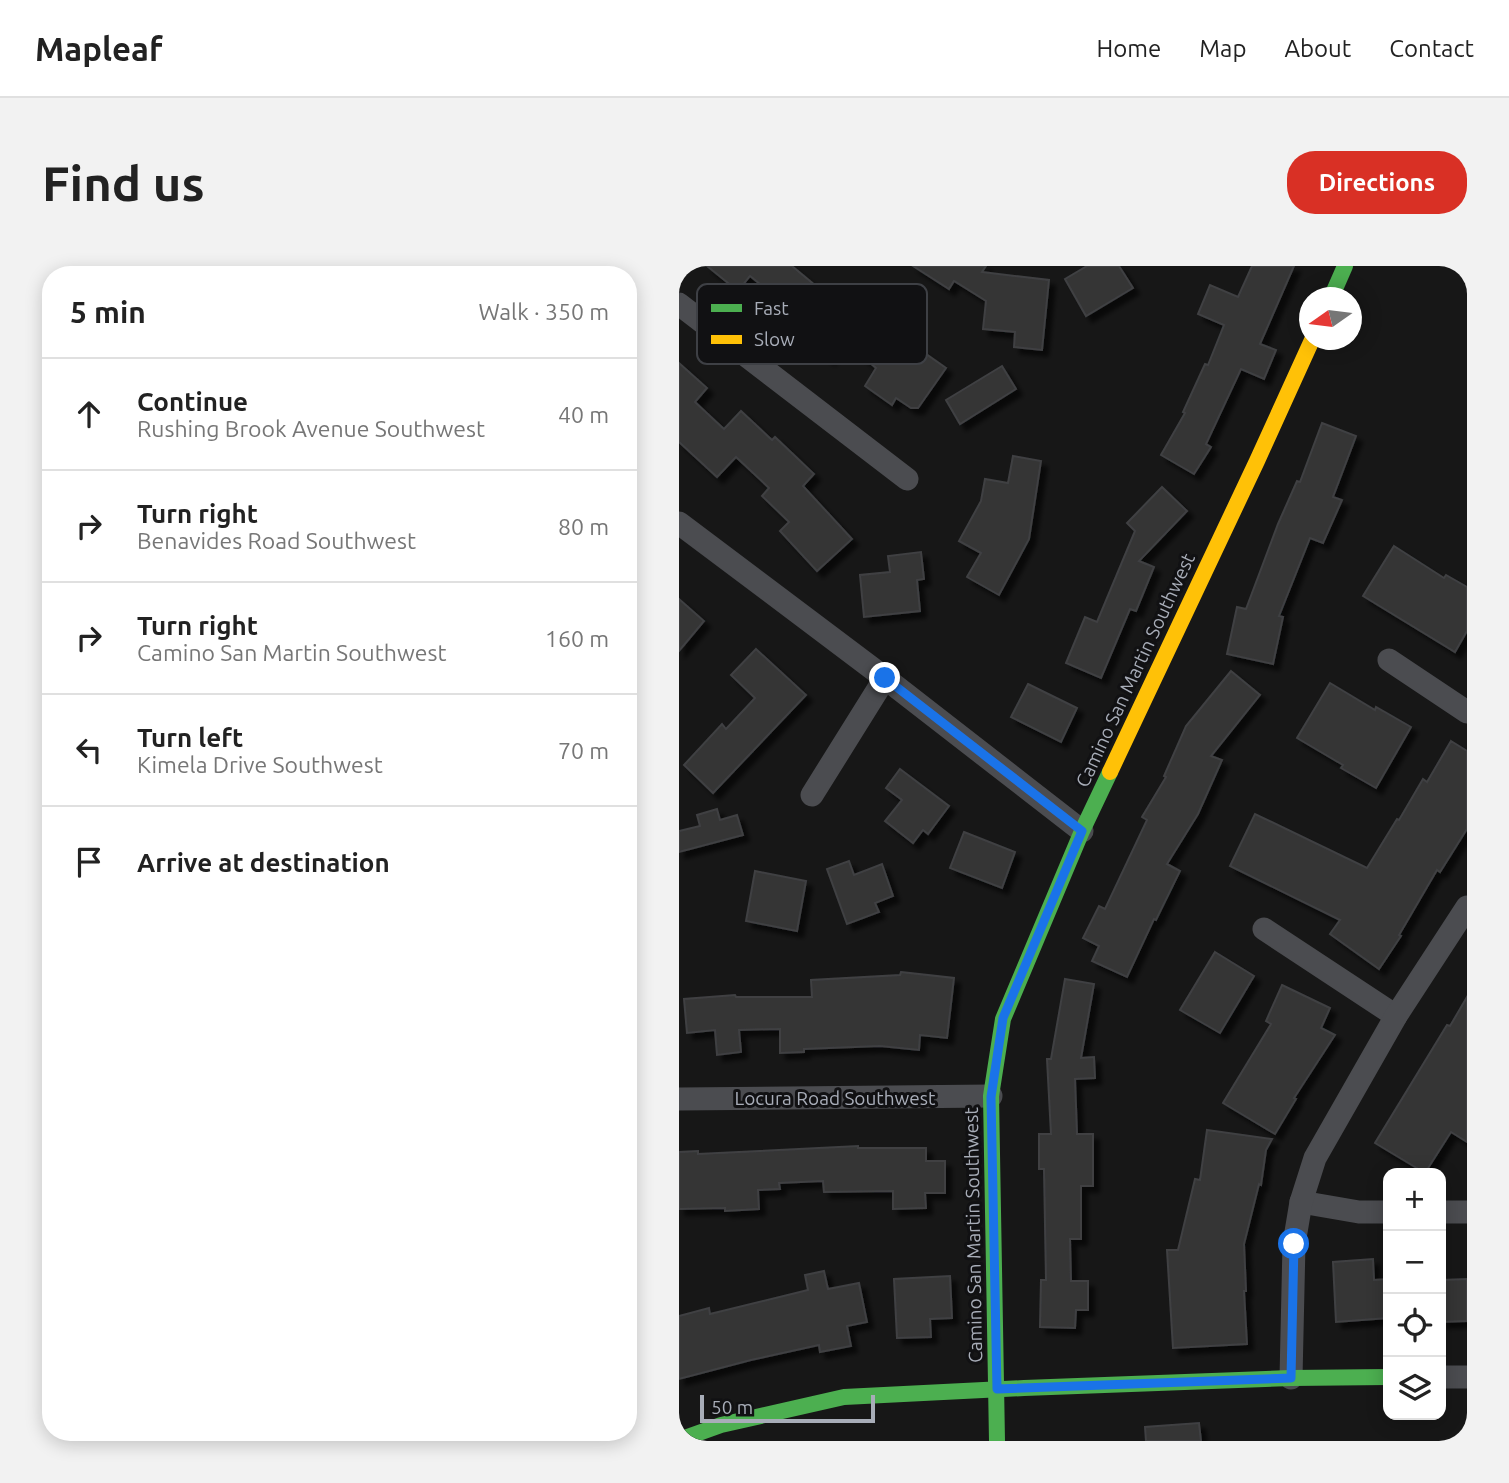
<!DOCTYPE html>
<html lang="en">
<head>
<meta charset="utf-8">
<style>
	:root { --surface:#fff; --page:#f2f2f2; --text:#222; --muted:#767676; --line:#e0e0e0; --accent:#d93025 }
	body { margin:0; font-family:Ubuntu,sans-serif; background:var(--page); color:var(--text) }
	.controls { position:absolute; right:21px; bottom:21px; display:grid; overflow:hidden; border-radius:14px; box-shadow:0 4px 18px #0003 }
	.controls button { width:63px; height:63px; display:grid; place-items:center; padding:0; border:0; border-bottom:2px solid var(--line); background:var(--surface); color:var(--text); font:35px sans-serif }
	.compass { position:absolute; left:620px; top:21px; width:63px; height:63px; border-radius:50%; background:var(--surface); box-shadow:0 4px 18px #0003; rotate:256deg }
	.scale { position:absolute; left:21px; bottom:18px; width:175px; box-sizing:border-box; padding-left:7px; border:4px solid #a8adb8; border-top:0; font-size:19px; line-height:24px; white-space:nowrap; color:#a8adb8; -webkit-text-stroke:5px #111113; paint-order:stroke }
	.stop { position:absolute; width:21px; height:21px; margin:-16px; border:5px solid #1a73e8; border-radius:50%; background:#fff }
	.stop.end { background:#1a73e8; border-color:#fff; box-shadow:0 2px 7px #0008 }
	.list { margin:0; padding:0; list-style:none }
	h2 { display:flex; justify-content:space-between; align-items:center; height:91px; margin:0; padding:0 28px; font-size:30px }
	h2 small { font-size:23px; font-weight:400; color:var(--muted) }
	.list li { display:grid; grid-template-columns:46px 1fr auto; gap:21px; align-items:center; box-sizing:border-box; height:112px; padding:0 28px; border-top:2px solid var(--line) }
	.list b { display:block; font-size:26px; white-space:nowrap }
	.list p { margin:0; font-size:23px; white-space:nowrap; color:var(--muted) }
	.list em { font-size:23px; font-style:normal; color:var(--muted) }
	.icon { flex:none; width:38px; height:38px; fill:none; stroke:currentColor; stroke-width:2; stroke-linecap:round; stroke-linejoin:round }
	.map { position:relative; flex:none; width:788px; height:1175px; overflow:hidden; border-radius:28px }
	header { display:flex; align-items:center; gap:42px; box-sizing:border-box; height:98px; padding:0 35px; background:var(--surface); border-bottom:2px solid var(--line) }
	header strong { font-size:33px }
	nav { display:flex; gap:38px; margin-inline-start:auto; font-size:24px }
	.intro { display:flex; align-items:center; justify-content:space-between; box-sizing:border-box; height:168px; padding:0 42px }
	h1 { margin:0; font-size:49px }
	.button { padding:18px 32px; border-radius:28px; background:var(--accent); color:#fff; font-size:24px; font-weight:700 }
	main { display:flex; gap:42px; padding:0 42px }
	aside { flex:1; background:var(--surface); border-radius:28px; box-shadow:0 4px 18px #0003 }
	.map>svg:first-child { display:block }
	.building { fill:#353536; stroke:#3f4043; stroke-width:2; filter:url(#shadow) }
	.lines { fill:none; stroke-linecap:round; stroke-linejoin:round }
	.street { stroke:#4b4c50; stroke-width:23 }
	.fast { stroke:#4caf50; stroke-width:16 }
	.slow { stroke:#ffc107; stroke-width:16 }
	.route { stroke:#1a73e8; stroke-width:9 }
	.labels { text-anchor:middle; stroke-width:6; stroke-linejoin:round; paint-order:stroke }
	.street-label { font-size:19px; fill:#a8adb8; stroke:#111113 }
	.key { fill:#111113; stroke:#3e4045; stroke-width:2 }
	.key-label { font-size:19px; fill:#a8adb8 }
</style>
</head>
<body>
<header>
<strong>Mapleaf</strong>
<nav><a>Home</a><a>Map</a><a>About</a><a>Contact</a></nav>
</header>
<div class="intro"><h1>Find us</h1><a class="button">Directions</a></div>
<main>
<aside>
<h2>5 min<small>Walk · 350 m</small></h2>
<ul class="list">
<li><svg class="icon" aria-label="ahead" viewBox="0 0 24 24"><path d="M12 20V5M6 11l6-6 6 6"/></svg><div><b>Continue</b><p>Rushing Brook Avenue Southwest</p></div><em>40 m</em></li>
<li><svg class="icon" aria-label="right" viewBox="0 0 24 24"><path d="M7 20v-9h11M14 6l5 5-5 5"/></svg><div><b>Turn right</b><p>Benavides Road Southwest</p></div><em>80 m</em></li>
<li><svg class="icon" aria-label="right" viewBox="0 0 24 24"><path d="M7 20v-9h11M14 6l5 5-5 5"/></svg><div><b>Turn right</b><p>Camino San Martin Southwest</p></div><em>160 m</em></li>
<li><svg class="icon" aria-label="left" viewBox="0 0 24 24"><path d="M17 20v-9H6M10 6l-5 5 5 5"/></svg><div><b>Turn left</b><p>Kimela Drive Southwest</p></div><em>70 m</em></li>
<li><svg class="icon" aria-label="arrive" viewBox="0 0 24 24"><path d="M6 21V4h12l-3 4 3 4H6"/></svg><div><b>Arrive at destination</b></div></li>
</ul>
</aside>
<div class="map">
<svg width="788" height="1175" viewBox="0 0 788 1175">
	<defs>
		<filter id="shadow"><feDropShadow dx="6" dy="6" stdDeviation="2" flood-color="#0009"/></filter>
	</defs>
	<rect width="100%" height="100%" fill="#171717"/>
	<g class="building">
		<polygon points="28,0 113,0 161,40 168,31 217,73 220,69 267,102 239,142 232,142 217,132 213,139 186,120 197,102 165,75 150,93 118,66 117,68 100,54 110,42 71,10 59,25"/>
		<polygon points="234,0 307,0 303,6 370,14 363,84 335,81 336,66 304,63 307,35 275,15 270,23"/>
		<polygon points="408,0 440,0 454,22 407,50 386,13"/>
		<polygon points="573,0 615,0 581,78 597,84 585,113 562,103 527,178 532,181 515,208 482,189 506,147 504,146 526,98 529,99 545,59 519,48 531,19 559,31"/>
		<polygon points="0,97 28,122 16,136 45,163 62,145 93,174 96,171 135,208 124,220 173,273 138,305 101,265 110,256 83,230 90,222 57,191 38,211 0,176"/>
		<polygon points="323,100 337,123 281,158 267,134"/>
		<polygon points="643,157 677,170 654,231 663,234 644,277 631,272 600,350 604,351 594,398 548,388 558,341 567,343 599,258 618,215 621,216"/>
		<polygon points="334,190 362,195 350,273 320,329 288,311 302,287 280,275 302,235 306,213 329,217"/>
		<polygon points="483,221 508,245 460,295 475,301 457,345 451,343 422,412 387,397 406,351 418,356 456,265 448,257"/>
		<polygon points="715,280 765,312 767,309 788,321 788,365 776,386 684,330"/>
		<polygon points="242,286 245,313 238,314 241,345 185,351 181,309 211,306 209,290"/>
		<polygon points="0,333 25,355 0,385"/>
		<polygon points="77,383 127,429 34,527 5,499 43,458 47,463 76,432 52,409"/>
		<polygon points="552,405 581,429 532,490 543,494 519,548 488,598 501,605 477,654 475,653 448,711 413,695 420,680 404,672 420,640 426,643 468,554 463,551 487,511 485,510 507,460"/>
		<polygon points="651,417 696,444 697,441 732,461 697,522 662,502 664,499 618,472"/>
		<polygon points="349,418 398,442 382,476 332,451"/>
		<polygon points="772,475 788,485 788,563 761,606 758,604 720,669 722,670 700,703 651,668 661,654 551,600 576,548 688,602 718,553 720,554 744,513 748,516"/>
		<polygon points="221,503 270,540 249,568 244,564 234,577 206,555 223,534 207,522"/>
		<polygon points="38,543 41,554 58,549 64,569 0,586 0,565 21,560 18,549"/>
		<polygon points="285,566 336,586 323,622 271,602"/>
		<polygon points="170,595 175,609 203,598 214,630 196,637 200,646 168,658 148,603"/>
		<polygon points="76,605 127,615 118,665 67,655"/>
		<polygon points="536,686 575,710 541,767 501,744"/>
		<polygon points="222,706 275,712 268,772 241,769 240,784 201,780 125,783 125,786 101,787 101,763 60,764 62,786 38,789 36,764 8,767 5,733 56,729 57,731 133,731 132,714 221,709"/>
		<polygon points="386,713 415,718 402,792 415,791 416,812 396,813 398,868 414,868 414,920 402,920 402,973 391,973 392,1015 409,1015 409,1044 397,1044 396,1062 361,1061 362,1014 367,1014 365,903 360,903 360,868 372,868 368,793 372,793"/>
		<polygon points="603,719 651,742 642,762 656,769 615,832 617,833 596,868 544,837 592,758 587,755"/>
		<polygon points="788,731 788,876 772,866 746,907 696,877 768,759 771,760"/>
		<polygon points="528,864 593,873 587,884 582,919 580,918 565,978 567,1025 565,1025 568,1078 494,1082 488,984 499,984 516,913 521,914"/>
		<polygon points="179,880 179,882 247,882 247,895 266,895 266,927 246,927 247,942 214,943 214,925 145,926 144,915 100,917 101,923 79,924 80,943 46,945 46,942 0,943 0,886 19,885 19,888"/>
		<polygon points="694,993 695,1014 709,1013 709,1052 657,1056 654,996"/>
		<polygon points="145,1005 149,1023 180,1017 188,1056 168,1060 172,1080 141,1086 140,1079 72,1094 0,1113 0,1050 30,1042 31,1048 129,1024 126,1009"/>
		<polygon points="271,1010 273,1052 251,1053 252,1071 218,1072 215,1013"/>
		<polygon points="788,1013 788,1055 762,1056 762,1014"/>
		<polygon points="520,1157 522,1175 467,1175 466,1161"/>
	</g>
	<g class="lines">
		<g class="street">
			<polyline points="0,38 228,213"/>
			<polyline points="0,257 206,412 403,565"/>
			<polyline points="710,394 788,446"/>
			<polyline points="133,529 206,412"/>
			<polyline points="585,663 717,750"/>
			<polyline points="0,833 312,830"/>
			<polyline points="622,936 680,946 709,946"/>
			<polyline points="762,946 788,946"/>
			<polyline points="762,1111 788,1111"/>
			<polyline points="612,1112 615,978 622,936 636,892 717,750 788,641"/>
		</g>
		<g class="fast">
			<polyline points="652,32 666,0"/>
			<polyline points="0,1174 42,1159 165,1131 345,1122 612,1112 709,1111"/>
			<polyline points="318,1175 312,830 324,753 403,565 431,506"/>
		</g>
		<polyline class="slow" points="431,506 578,195 633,74"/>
	</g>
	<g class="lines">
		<polyline class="route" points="206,412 403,565 324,752 312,831 318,1123 612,1112 615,978"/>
	</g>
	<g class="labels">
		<g class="street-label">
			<text transform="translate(456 404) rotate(-65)" y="7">Camino San Martin Southwest</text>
			<text x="156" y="839">Locura Road Southwest</text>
			<text transform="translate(294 969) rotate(-91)" y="7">Camino San Martin Southwest</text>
		</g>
	</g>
	<rect x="18" y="18" width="230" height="80" rx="10" class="key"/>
	<rect x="32" y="38" width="31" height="8" fill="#4caf50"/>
	<rect x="32" y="69" width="31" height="9" fill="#ffc107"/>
	<g class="key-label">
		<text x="75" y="49">Fast</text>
		<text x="75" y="80">Slow</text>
	</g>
</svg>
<div class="controls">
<button>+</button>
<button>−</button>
<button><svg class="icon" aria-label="locate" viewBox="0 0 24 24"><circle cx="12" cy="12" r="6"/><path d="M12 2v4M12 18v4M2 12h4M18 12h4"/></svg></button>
<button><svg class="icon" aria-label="layers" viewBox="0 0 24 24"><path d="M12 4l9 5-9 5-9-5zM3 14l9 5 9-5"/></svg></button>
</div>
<svg class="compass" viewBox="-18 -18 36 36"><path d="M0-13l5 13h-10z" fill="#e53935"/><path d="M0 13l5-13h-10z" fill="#767676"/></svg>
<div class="scale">50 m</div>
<div class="stop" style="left:615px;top:978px"></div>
<div class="stop end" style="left:206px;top:412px"></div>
</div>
</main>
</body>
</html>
